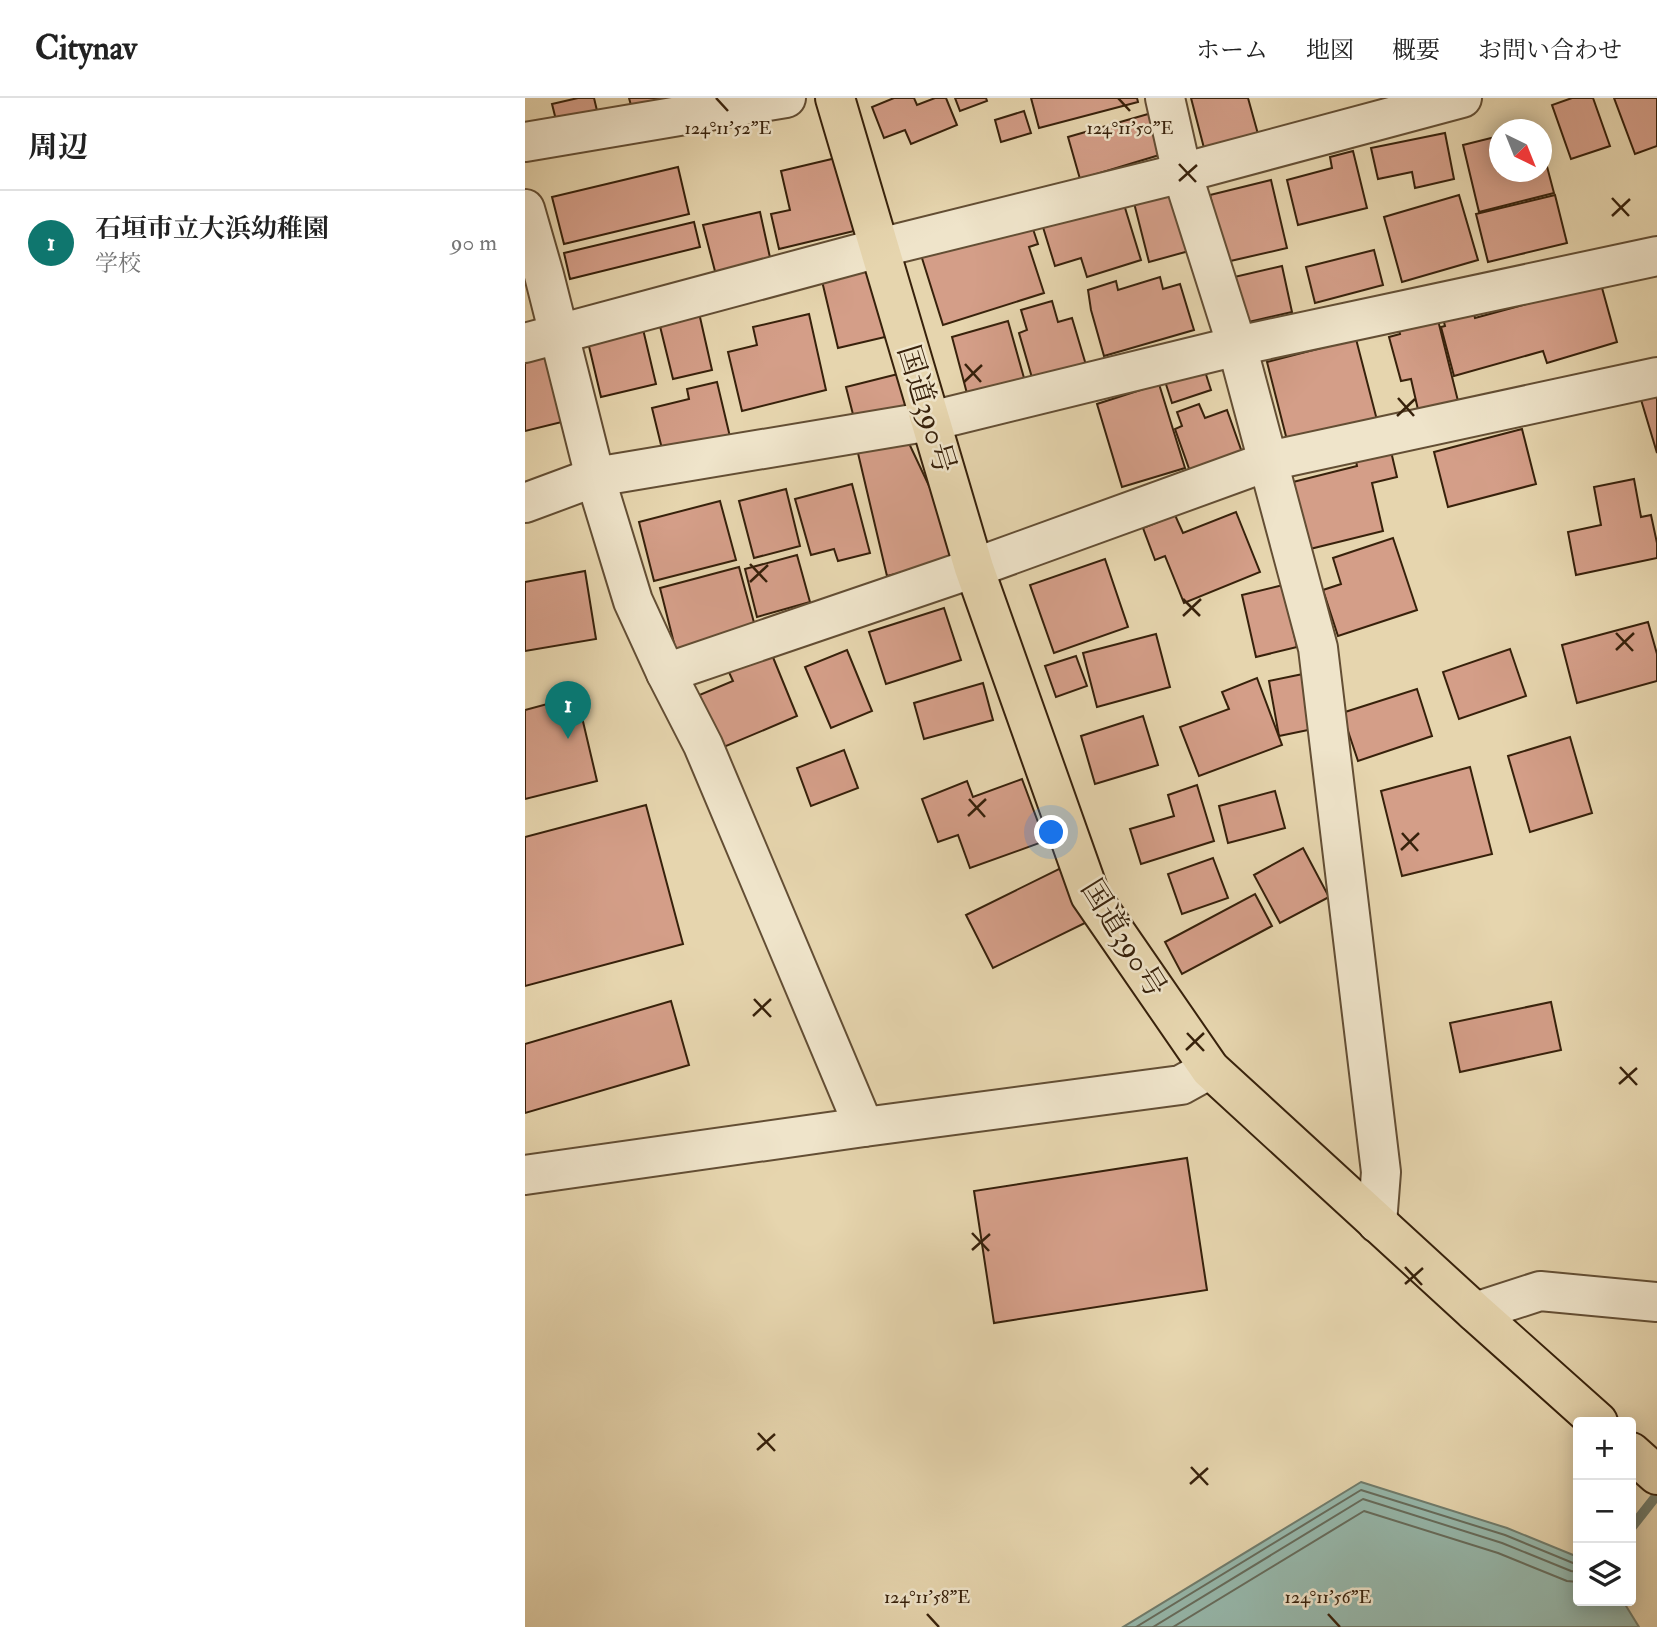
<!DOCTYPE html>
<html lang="ja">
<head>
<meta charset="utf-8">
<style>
	:root { --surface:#fff; --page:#f6f6f6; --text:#222; --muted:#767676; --line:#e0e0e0; --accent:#0f766e }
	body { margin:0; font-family:"IM FELL Double Pica","Noto Serif JP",serif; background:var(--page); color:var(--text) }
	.controls { position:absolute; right:21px; bottom:21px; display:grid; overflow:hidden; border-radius:7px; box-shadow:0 4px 18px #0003 }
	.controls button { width:63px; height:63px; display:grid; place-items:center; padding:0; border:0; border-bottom:2px solid var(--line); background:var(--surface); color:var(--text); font:35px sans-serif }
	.compass { position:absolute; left:964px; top:21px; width:63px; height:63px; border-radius:50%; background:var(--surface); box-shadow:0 4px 18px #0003; rotate:137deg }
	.you { position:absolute; left:527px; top:735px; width:24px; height:24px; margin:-18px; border:5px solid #fff; border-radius:50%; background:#1a73e8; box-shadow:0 0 0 10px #1a73e833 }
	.badge { display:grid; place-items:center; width:46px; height:46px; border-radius:50%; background:var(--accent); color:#fff; font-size:23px; font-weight:700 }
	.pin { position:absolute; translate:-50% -58px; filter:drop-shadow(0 2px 4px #0008) }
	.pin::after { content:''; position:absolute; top:37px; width:24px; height:21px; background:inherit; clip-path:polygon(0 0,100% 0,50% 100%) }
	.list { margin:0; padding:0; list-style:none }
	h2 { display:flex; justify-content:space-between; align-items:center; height:91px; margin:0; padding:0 28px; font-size:30px }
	h2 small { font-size:23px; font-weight:400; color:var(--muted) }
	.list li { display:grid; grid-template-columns:46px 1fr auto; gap:21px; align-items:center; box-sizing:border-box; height:105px; padding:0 28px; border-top:2px solid var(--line) }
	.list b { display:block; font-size:26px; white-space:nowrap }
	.list p { margin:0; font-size:23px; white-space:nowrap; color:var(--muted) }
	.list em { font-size:23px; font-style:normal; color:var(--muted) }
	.icon { flex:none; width:38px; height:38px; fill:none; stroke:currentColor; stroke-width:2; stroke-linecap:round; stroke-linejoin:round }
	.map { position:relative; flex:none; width:1132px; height:1529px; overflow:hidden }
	header { display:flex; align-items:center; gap:42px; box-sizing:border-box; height:98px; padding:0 35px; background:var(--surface); border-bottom:2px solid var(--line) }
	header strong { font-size:33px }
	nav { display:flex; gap:38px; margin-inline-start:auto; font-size:24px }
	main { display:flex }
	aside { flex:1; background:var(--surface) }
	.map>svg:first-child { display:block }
	.water { fill:#96b8ac; stroke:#707c6c; stroke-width:2 }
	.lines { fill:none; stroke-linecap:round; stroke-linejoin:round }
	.shore { stroke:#666c5c; stroke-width:2 }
	.stream { stroke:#707c6c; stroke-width:10 }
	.building { fill:#d49e88; stroke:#37210b; stroke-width:2 }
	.street-casing { stroke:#634e34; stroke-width:42 }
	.highway-casing { stroke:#37210b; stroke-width:42 }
	.street { stroke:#efe4ca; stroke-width:38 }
	.highway { stroke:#e6d5ae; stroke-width:38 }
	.ticks { fill:none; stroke:#37210b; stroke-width:2.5 }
	.labels { text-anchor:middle; stroke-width:5; stroke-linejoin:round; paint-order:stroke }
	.street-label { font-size:30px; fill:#37210b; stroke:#efe4ca }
	.ticks-label { font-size:18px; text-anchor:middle; fill:#37210b; stroke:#efe4ca; stroke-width:5; stroke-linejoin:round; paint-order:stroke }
</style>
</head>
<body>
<header>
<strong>Citynav</strong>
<nav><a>ホーム</a><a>地図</a><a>概要</a><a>お問い合わせ</a></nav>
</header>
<main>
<aside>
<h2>周辺<small></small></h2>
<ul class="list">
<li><span class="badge">1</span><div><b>石垣市立大浜幼稚園</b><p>学校</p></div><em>90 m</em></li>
</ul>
</aside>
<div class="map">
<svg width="1132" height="1529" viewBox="0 0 1132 1529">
	<rect width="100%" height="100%" fill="#e6d5ae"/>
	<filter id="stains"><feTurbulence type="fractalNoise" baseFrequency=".00286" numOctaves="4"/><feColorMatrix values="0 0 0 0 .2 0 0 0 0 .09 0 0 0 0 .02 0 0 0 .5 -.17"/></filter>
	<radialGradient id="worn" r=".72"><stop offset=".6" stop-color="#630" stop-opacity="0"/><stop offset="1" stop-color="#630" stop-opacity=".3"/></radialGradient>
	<polygon class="water" points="836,1384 982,1430 1053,1459 1053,1503 1098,1503 1114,1529 598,1529"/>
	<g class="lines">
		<g class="shore">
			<polyline points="611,1529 836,1392 980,1437 1048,1465 1053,1465"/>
			<polyline points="628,1529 838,1401 977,1445 1046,1473 1053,1474"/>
			<polyline points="648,1529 839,1413 973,1455 1042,1483 1053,1484"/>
		</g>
		<polyline class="stream" points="1106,1430 1132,1397"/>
	</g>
	<g class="building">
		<polygon points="53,0 69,0 74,21 33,30 27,6"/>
		<polygon points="104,0 153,0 107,11"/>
		<polygon points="369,0 389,0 392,7 410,0 421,0 432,27 386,46 380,32 359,40 347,9"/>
		<polygon points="430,0 461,0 462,3 435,13"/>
		<polygon points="506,0 612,0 613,4 514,30"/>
		<polygon points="666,0 723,0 733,36 679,50"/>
		<polygon points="1047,0 1068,0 1085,48 1046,61 1027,7"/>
		<polygon points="1089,0 1132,0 1132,48 1110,56"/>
		<polygon points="499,13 506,35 476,44 470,22"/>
		<polygon points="630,14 641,55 555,81 543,39"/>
		<polygon points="920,35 929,81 890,90 887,74 853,81 846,50"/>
		<polygon points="974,38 974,74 1016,74 1016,46 1029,95 954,114 938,47"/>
		<polygon points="828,53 842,110 773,127 762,82 807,70 805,59"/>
		<polygon points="311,60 329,133 254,151 246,116 265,112 256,73"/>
		<polygon points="153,69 164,116 39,146 27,99"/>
		<polygon points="746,82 762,150 701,164 685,97"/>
		<polygon points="647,91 664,153 624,164 608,101"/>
		<polygon points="934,97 953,162 877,184 859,119"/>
		<polygon points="1030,97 1042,145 963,164 951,116"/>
		<polygon points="597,100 616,162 562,179 556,160 530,168 517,126"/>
		<polygon points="235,114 246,164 191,177 178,127"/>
		<polygon points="505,122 513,146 504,149 519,195 418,227 396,157"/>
		<polygon points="169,124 175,149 45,181 39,155"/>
		<polygon points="849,152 858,187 790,205 781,169"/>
		<polygon points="757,168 767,214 715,226 705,180"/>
		<polygon points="344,171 360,239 313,250 297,183"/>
		<polygon points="635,179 638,191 655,186 669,232 579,258 566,212 563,192 591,183 593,192"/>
		<polygon points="1074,179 1092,244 1022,265 1018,253 929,278 916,229 920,228 916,213 946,204 950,220 1005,205"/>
		<polygon points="527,203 533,224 547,220 561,267 508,283 494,235 502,232 496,212"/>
		<polygon points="172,206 187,272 148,281 132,216"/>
		<polygon points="910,210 934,307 894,316 886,281 876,283 864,239 875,236 871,220"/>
		<polygon points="284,216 301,292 217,313 203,254 232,247 228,229"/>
		<polygon points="483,223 501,287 444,303 427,239"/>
		<polygon points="117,227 131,286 76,299 62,240"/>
		<polygon points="831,241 853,326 764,350 742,264"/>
		<polygon points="28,257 45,322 0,333 0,265"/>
		<polygon points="677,264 686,292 647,305 638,277"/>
		<polygon points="381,274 391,317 332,332 321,289"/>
		<polygon points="192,284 206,343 139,359 127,310 164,301 162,291"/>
		<polygon points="634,286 660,370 597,389 572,306"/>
		<polygon points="1132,289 1132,355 1114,295"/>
		<polygon points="674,306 680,320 702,312 719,360 667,379 650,331 657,328 652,314"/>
		<polygon points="997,331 1011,386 923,409 909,354"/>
		<polygon points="381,339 438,460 362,478 332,351"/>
		<polygon points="865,349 872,379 847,385 858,433 781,452 764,385 832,368 830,358"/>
		<polygon points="1109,381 1116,419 1126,417 1132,445 1132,460 1051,477 1043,434 1076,427 1069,389"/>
		<polygon points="327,386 345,455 313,463 309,451 286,457 270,401"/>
		<polygon points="261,391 275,448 229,460 214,403"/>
		<polygon points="195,403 211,462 129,483 114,424"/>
		<polygon points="711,414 735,474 659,505 640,458 630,462 618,430 650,417 658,435"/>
		<polygon points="868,440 892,512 813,538 798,492 816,486 808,460"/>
		<polygon points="272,457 285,504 232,519 220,471"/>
		<polygon points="580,461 603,529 529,555 505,487"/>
		<polygon points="214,469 231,532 151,553 135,490"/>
		<polygon points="60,473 71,541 0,553 0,484"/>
		<polygon points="758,487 772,549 731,559 717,497"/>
		<polygon points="419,510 436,562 361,586 344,534"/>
		<polygon points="1123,524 1132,556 1132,583 1052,605 1037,547"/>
		<polygon points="631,536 645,589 572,609 558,555"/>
		<polygon points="985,551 1001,598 934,621 918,574"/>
		<polygon points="245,552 272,618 194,651 172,598 208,583 202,570"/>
		<polygon points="322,552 347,613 306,630 280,569"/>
		<polygon points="551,558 562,588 531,599 520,568"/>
		<polygon points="778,576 788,631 754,638 744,583"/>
		<polygon points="732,580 757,647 674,678 655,629 704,611 697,594"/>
		<polygon points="458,585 468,622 399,641 389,605"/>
		<polygon points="892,591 907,638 833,663 817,615"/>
		<polygon points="52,598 72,683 0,701 0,612"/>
		<polygon points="618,618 633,667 570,686 556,638"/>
		<polygon points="1045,639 1067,715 1005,734 983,658"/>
		<polygon points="319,652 333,690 286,708 272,670"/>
		<polygon points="945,669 967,756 877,778 856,693"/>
		<polygon points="497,681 520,743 445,770 433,737 413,744 397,701 442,683 448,699"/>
		<polygon points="672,687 689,743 616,766 605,731 649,718 643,697"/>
		<polygon points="750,693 760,730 703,745 694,708"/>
		<polygon points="121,707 158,846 0,888 0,739"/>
		<polygon points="778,750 804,799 755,825 729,777"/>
		<polygon points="688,760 703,800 657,816 643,776"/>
		<polygon points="538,769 564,823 468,870 441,817"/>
		<polygon points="730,796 747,828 657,876 640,844"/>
		<polygon points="146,903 164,967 0,1015 0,946"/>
		<polygon points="1026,904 1036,952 935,974 925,925"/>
		<polygon points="662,1060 682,1192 469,1225 449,1093"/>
	</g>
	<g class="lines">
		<g class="street-casing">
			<g id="street">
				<polyline points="640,0 657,75 712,248 793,550 856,1074 852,1125"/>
				<polyline points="0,44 261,0"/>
				<polyline points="0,111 19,177 70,379 108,503 141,575 178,647 339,1029"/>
				<polyline points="0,245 354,150 657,75 937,0"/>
				<polyline points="0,405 70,379 406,323 712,248 1132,158"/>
				<polyline points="141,575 449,470 744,363 1132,279"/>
				<polyline points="0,1077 339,1029 656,987 685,971"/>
				<polyline points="950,1214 1015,1193 1132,1204"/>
			</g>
		</g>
		<g class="highway-casing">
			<g id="highway">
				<polyline points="310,0 449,470 565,797 685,971 950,1214 1073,1324"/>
				<polyline points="1106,1354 1132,1377"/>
			</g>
		</g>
		<use href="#street" class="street"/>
		<use href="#highway" class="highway"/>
	</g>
	<path class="ticks" d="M191,0L203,13M593,0L605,13M654,66L671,84M654,83L672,67M1087,100L1104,118M1087,118L1105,101M440,266L456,284M439,284L457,267M873,300L889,318M872,318L890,301M225,466L242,484M225,484L243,467M658,501L675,518M658,518L676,501M1091,535L1108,553M1091,552L1109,535M444,701L460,719M443,718L461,701M877,735L893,753M876,752L894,735M229,901L246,919M228,918L246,901M662,935L679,953M661,952L679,935M1095,969L1112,987M1094,986L1112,970M447,1135L464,1153M447,1152L465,1136M880,1169L897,1187M880,1186L898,1170M233,1335L250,1353M232,1352L250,1336M666,1369L683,1387M665,1386L683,1370M402,1516L414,1529M803,1516L815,1529"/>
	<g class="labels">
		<g class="street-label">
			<text transform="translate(402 311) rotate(73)" y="10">国道390号</text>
			<text transform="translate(599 840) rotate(58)" y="10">国道390号</text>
		</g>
	</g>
	<g class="ticks-label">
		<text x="203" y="36">124°11'52"E</text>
		<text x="605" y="36">124°11'50"E</text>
		<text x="402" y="1505">124°11'58"E</text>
		<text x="803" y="1505">124°11'56"E</text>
	</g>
	<rect width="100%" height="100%" filter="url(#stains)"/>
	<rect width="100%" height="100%" fill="url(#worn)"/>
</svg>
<div class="controls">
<button>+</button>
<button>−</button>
<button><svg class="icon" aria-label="layers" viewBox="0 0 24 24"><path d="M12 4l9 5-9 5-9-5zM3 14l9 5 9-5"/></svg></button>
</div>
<svg class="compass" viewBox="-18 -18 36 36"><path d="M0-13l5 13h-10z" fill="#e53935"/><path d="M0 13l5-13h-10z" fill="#767676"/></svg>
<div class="you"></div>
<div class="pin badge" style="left:43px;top:641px">1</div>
</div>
</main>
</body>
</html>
